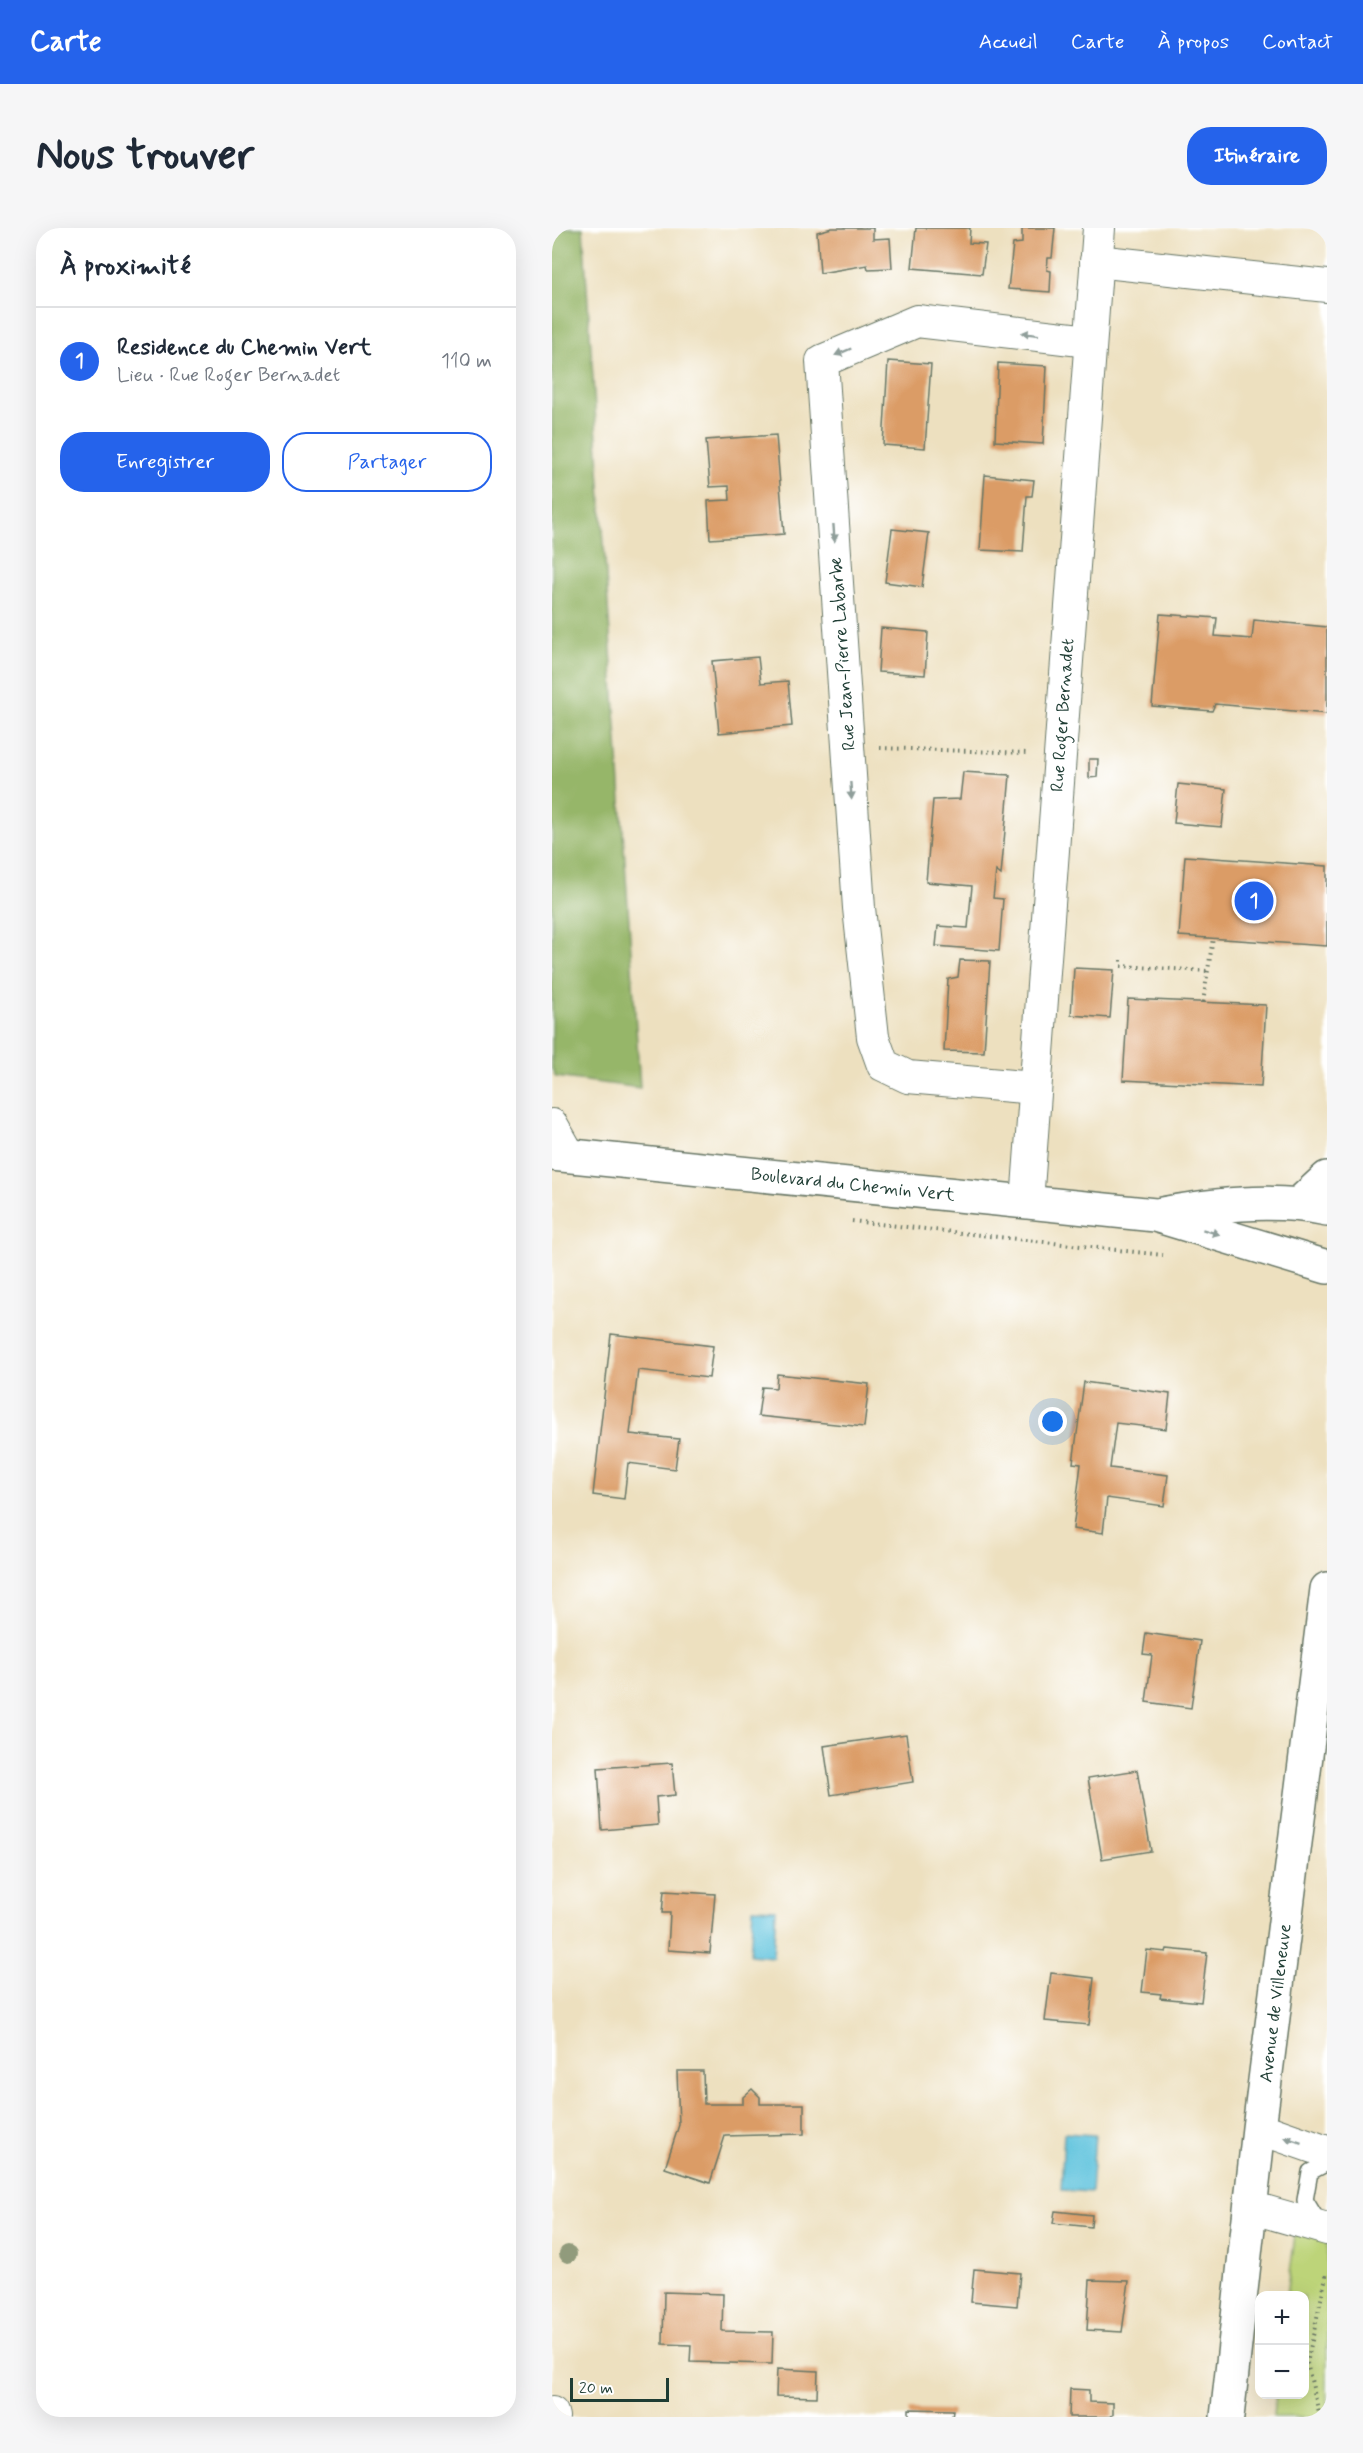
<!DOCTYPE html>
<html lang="fr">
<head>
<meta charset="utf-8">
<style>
	:root { --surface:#fff; --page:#f6f6f7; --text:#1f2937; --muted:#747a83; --line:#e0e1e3; --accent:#2563eb }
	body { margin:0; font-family:Mynerve,sans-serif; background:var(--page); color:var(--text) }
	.controls { position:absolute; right:18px; bottom:18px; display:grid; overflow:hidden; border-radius:12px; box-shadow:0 6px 24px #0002 }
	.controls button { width:54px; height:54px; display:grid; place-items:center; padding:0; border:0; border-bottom:2px solid var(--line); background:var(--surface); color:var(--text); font:30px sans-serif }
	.scale { position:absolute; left:18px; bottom:15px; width:99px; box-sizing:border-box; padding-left:6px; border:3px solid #1f3d34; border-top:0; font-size:16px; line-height:21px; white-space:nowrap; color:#1f3d34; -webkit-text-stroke:4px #fff; paint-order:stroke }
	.you { position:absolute; left:501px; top:1194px; width:21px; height:21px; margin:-15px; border:4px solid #fff; border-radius:50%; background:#1a73e8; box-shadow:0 0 0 9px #1a73e833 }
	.badge { display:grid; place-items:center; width:39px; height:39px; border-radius:50%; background:var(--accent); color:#fff; font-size:20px; font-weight:700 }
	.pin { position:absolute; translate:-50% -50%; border:3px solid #fff; box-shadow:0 2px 6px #0006 }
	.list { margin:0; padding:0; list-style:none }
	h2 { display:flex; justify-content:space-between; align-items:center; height:78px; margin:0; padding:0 24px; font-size:26px }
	h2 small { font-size:20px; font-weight:400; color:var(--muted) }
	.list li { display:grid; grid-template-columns:39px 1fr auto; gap:18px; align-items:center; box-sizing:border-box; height:108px; padding:0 24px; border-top:2px solid var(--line) }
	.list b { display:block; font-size:22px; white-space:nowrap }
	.list p { margin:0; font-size:20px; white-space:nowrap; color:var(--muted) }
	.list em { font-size:20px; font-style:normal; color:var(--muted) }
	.actions { display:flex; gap:12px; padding:18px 24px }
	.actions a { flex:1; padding:14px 0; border:2px solid var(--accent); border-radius:24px; text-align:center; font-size:21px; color:var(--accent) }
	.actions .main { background:var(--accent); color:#fff }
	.map { position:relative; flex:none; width:775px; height:2189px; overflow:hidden; border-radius:24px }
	header { display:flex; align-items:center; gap:36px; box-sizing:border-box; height:84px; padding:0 30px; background:var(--accent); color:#fff }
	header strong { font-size:28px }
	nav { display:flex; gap:33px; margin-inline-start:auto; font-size:21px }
	.intro { display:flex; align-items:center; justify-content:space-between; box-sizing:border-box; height:144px; padding:0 36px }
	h1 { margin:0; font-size:42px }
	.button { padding:15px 27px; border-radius:24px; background:var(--accent); color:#fff; font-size:21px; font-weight:700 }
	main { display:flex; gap:36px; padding:0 36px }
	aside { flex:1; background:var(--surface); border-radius:24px; box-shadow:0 6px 24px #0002 }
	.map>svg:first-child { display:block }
	.green { fill:#bdd479; stroke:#6e8856; stroke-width:1.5 }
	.forest { fill:#96b669; stroke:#5a7a4e; stroke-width:1.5 }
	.water { fill:#5fc3dd; stroke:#3f8088; stroke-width:1.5 }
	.building { fill:#db9c66 }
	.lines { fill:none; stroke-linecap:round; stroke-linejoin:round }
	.service-casing { stroke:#677665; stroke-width:18 }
	.minor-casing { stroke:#677665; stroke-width:34 }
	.tertiary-casing { stroke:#677665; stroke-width:36 }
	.secondary-casing { stroke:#677665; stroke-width:36 }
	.path { stroke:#677665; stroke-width:4; stroke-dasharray:1.5 4.5; stroke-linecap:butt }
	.service { stroke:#fff; stroke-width:15 }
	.minor { stroke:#fff; stroke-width:32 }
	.tertiary { stroke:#fff; stroke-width:33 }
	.secondary { stroke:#fff; stroke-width:33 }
	.tree { fill:#919b7c }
	.oneway { fill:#8f9e9a }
	.labels { text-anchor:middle; stroke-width:4.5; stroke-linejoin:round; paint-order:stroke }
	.street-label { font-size:18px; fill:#1f3d34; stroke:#fff }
</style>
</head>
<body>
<header>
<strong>Carte</strong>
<nav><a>Accueil</a><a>Carte</a><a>À propos</a><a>Contact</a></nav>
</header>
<div class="intro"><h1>Nous trouver</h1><a class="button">Itinéraire</a></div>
<main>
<aside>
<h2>À proximité<small></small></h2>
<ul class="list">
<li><span class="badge">1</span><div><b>Residence du Chemin Vert</b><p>Lieu · Rue Roger Bernadet</p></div><em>110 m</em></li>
</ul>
<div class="actions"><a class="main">Enregistrer</a><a>Partager</a></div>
</aside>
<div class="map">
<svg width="775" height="2189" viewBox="0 0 775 2189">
	<rect width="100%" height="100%" fill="#fff"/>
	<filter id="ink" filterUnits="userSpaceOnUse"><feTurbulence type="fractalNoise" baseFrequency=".0167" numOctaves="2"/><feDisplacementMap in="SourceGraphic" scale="12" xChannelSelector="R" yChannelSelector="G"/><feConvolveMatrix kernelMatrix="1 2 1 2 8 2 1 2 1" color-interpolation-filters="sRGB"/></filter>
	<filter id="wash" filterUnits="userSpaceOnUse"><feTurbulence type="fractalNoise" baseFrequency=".008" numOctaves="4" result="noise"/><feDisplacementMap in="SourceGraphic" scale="24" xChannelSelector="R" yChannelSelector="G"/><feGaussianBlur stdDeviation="1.35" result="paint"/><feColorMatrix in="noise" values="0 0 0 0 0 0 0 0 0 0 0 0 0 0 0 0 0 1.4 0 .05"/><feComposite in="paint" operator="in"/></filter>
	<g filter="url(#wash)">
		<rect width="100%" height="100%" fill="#ede0bf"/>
		<polygon class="green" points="744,2001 775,2011 775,2189 721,2189 723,2167 752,2166 752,2068 735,2067"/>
		<polygon class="forest" points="0,0 31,0 88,860 4,849 0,841"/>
		<g class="water">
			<polygon points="201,1680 224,1681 221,1729 198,1727"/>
			<polygon points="512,1905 543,1907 539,1964 509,1962"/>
		</g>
		<g id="blocks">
			<g class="building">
				<polygon points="280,0 321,0 321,11 338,10 340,40 316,41 315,37 268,45 265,4"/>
				<polygon points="364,0 418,0 417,15 434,16 430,46 360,40"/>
				<polygon points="470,0 503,0 500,30 496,30 495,42 499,43 498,64 456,61 461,16 470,15"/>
				<polygon points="336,133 379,136 373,220 331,217"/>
				<polygon points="446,135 495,138 491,216 443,213"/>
				<polygon points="224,207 232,306 158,311 156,273 178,272 177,258 158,259 154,212"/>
				<polygon points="433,247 482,252 480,268 475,268 471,324 428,322"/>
				<polygon points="340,301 377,305 370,359 333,354"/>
				<polygon points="608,386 665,390 663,408 700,411 702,392 775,399 775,486 663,476 660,483 600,478"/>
				<polygon points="329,400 376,404 373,447 326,444"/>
				<polygon points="206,429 209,455 236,453 240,498 167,505 160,433"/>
				<polygon points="537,531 546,531 545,549 537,550"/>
				<polygon points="411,544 458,547 449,647 444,643 441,670 451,671 447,723 384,718 386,698 416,700 420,658 374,654 381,572 408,571"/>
				<polygon points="626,556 674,561 670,599 622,595"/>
				<polygon points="633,628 775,638 775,718 627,708"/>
				<polygon points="408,732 438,733 432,824 392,823 396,751 406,749"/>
				<polygon points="522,740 562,742 558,790 519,787"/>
				<polygon points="576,771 714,777 709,859 571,852"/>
				<polygon points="59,1106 161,1118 157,1150 86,1142 78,1206 127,1211 123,1241 76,1235 72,1271 41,1267"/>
				<polygon points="225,1146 317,1156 312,1199 206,1188 210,1159 224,1160"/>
				<polygon points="532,1154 618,1166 614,1201 564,1195 558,1240 616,1247 612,1278 555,1270 551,1305 521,1301 529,1236 521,1235"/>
				<polygon points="594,1405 648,1413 639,1480 594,1474 600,1427 591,1426"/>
				<polygon points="354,1506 361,1554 279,1567 272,1518"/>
				<polygon points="120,1535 123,1567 104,1569 106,1597 50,1602 46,1540"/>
				<polygon points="585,1542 599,1623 550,1631 536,1550"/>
				<polygon points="112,1663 163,1666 158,1725 116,1722 118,1685 110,1685"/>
				<polygon points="615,1721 655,1725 649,1774 608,1770 609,1766 590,1764 595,1722 614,1724"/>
				<polygon points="499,1745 542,1750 537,1797 493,1793"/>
				<polygon points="125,1843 151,1843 152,1876 191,1876 191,1869 200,1861 208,1869 208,1876 252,1876 252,1906 173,1908 158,1955 113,1940 127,1897"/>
				<polygon points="503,1983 540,1987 539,1999 501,1995"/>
				<polygon points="422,2041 468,2045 465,2078 419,2074"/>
				<polygon points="538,2052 577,2053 570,2104 535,2102"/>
				<polygon points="112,2064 171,2066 170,2103 221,2104 220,2136 138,2134 139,2117 111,2116"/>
				<polygon points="225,2141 266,2143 265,2169 224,2168"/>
				<polygon points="518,2161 537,2162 537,2174 561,2175 561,2187 557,2189 517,2189"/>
				<polygon points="357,2181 401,2182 400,2189 357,2189"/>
			</g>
		</g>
	</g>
	<g filter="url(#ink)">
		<use href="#blocks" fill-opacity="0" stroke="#677665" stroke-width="1.5"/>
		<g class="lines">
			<g class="service-casing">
				<polyline id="service" points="767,1995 753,1972 758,1944 775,1935"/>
			</g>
			<g class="minor-casing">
				<g id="minor">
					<polyline points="544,33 775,58"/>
					<polyline points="483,860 356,849 331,837 321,809 307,680 270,133 365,93 537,113"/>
					<polyline points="0,897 17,927"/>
					<polyline points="475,974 547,0"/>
					<polyline points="707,1900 775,1924"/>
					<polyline points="698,1979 775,2001"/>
					<polyline points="0,2185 1,2189"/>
				</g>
			</g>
			<g class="tertiary-casing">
				<g id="tertiary">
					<polyline points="0,926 603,987 775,1039"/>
					<polyline points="748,975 775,950"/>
					<path d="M610,986C664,976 722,970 775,981"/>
				</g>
			</g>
			<g class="secondary-casing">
				<polyline id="secondary" points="675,2189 707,1900 775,1361"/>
			</g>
			<g class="path">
				<polyline points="328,520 477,525"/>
				<polyline points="569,732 569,738 656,743"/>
				<polyline points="651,774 661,710"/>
				<polyline points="300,993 611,1027"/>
				<polyline points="768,2189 755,2135 775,2044"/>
			</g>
			<use href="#service" class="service"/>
			<use href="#minor" class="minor"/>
			<use href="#tertiary" class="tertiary"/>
			<use href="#secondary" class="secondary"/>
		</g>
		<circle class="tree" cx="16" cy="2026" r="9"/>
		<defs><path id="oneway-solid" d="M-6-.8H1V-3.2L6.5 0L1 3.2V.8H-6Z" transform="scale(1.5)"/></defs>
		<g class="oneway">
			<use href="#oneway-solid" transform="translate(478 106) rotate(-173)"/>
			<use href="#oneway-solid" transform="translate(291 124) rotate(157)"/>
			<use href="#oneway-solid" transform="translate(282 305) rotate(86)"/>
			<use href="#oneway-solid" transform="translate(299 563) rotate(86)"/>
			<use href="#oneway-solid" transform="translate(659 1004) rotate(17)"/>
			<use href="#oneway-solid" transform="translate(741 1912) rotate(-161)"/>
		</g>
	</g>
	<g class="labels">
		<g class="street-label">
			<text transform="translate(290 426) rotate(-94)" y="6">Rue Jean-Pierre Labarbe</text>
			<text transform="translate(510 487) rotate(-86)" y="6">Rue Roger Bernadet</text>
			<text transform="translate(301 956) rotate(6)" y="6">Boulevard du Chemin Vert</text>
			<text transform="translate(723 1775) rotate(-83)" y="6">Avenue de Villeneuve</text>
		</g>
	</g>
</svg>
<div class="controls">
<button>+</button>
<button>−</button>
</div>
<div class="scale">20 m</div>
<div class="you"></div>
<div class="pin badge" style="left:702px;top:673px">1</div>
</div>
</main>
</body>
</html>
